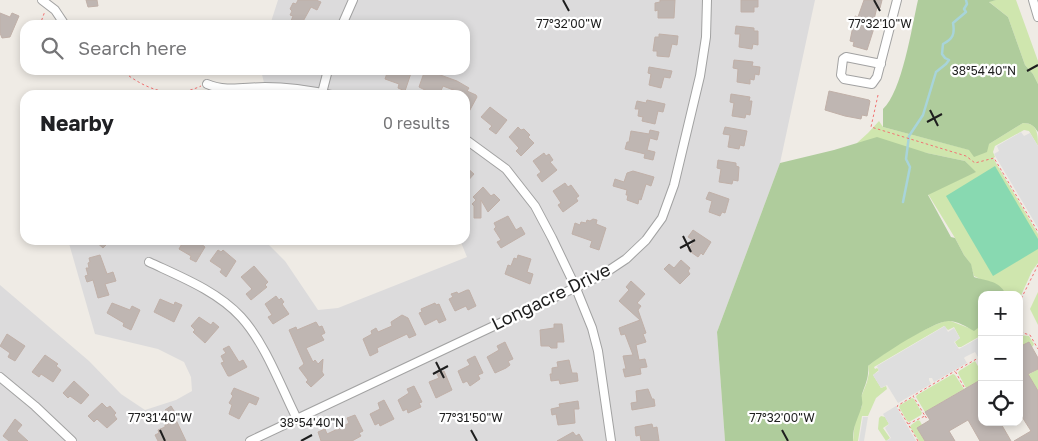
<!DOCTYPE html>
<html lang="en">
<head>
<meta charset="utf-8">
<style>
	:root { --surface:#fff; --page:#f2f2f2; --text:#202124; --muted:#757577; --line:#e0e0e0 }
	body { margin:0; font-family:"Golos Text",sans-serif; background:var(--page); color:var(--text) }
	.controls { position:absolute; right:15px; bottom:15px; display:grid; overflow:hidden; border-radius:10px; box-shadow:0 2px 8px #0003 }
	.controls button { width:45px; height:45px; display:grid; place-items:center; padding:0; border:0; border-bottom:1px solid var(--line); background:var(--surface); color:var(--text); font:25px sans-serif }
	.list { margin:0; padding:0; list-style:none }
	h2 { display:flex; justify-content:space-between; align-items:center; height:65px; margin:0; padding:0 20px; font-size:21px }
	h2 small { font-size:16px; font-weight:400; color:var(--muted) }
	.icon { flex:none; width:28px; height:28px; fill:none; stroke:currentColor; stroke-width:2; stroke-linecap:round; stroke-linejoin:round }
	.map { position:relative; flex:none; width:1038px; height:441px; overflow:hidden }
	.search { position:absolute; background:var(--surface); box-shadow:0 2px 8px #0003; left:20px; top:20px; width:450px; height:55px; display:flex; align-items:center; gap:12px; box-sizing:border-box; padding:0 18px; border-radius:15px; color:var(--muted); font-size:19px }
	.panel { position:absolute; background:var(--surface); box-shadow:0 2px 8px #0003; left:20px; top:90px; width:450px; height:155px; border-radius:15px }
	.map>svg:first-child { display:block }
	.residential { fill:#dcdbdc }
	.grass { fill:#cfe6ae }
	.forest { fill:#afcc9c }
	.pitch { fill:#88d9b1 }
	.parking { fill:#dedede }
	.lines { fill:none; stroke-linecap:round; stroke-linejoin:round }
	.stream { stroke:#a8d4da; stroke-width:2.5 }
	.building { fill:#bfb6b2; stroke:#c0b0a8 }
	.minor-casing { stroke:#a2a2a2; stroke-width:10 }
	.path { stroke:#f27373; stroke-width:1; stroke-dasharray:2.5 2.5; stroke-linecap:butt }
	.minor { stroke:#fff; stroke-width:8 }
	.ticks { fill:none; stroke:#1e1e1e; stroke-width:2 }
	.labels { text-anchor:middle; stroke-width:4.5; stroke-linejoin:round; paint-order:stroke }
	.street-label { font-size:18px; fill:#1e1e1e; stroke:#fff }
	.ticks-label { font-size:12px; text-anchor:middle; fill:#1e1e1e; stroke:#fff; stroke-width:4.5; stroke-linejoin:round; paint-order:stroke }
</style>
</head>
<body>
<div class="map">
<svg width="1038" height="441" viewBox="0 0 1038 441">
	<rect width="100%" height="100%" fill="#efebe5"/>
	<polygon class="residential" points="278,0 815,0 780,163 717,332 725,441 0,441 0,285 89,361 121,394 145,410 176,400 192,391 191,377 184,362 158,349 95,334 68,240 264,240 285,261 318,310 338,308 467,257 460,240 465,240 465,95 216,95 265,87 261,70 465,70 465,25 270,25"/>
	<g class="grass">
		<polygon points="996,0 1016,0 1038,61 1038,84 1033,74 1025,65 1008,17 988,1"/>
		<path d="M879,121L883,127L970,150L989,144L1023,123C1038,123 1038,135 1038,146L1029,131L1024,130L995,146L993,152L995,157L993,158L1038,234V263L1032,271L1019,300V295H1003L1004,291L974,276L970,263L964,255L955,238L928,194L975,172L965,161L927,153L857,143L868,133Z"/>
		<polygon points="1038,292 1038,325 1030,309"/>
		<path d="M948,320L974,330L982,325V335L961,347H958L955,342L960,338L954,327L948,330L944,326L874,367L875,369L877,368L879,370L873,375L881,388L886,386L887,389L876,398L868,416H862L858,441H853L855,421L862,406L861,397L867,382L869,373L868,366C891,347 919,330 948,320Z"/>
		<polygon points="1019,335 1029,336 1034,344 1033,346 1032,347 1029,342 1022,346 1019,344"/>
		<polygon points="975,361 982,373 982,379 966,388 958,373 959,371"/>
		<polygon points="1038,369 1038,391 1028,375"/>
		<polygon points="953,374 955,375 964,389 925,412 916,397 917,395"/>
		<polygon points="912,398 914,399 922,413 921,415 909,422 907,421 899,407 900,405"/>
		<polygon points="881,416 885,417 889,424 883,428 890,438 886,441 878,429 879,418"/>
		<polygon points="918,420 920,421 922,425 917,428 925,441 919,441 910,427 911,425"/>
	</g>
	<g class="forest">
		<path d="M918,0H996L989,2L1008,17L1025,65L1033,74L1038,84V132C1034,126 1031,123 1023,123L989,144L987,152L974,157L969,150L883,127V109C902,92 912,26 918,0Z"/>
		<path d="M877,137L927,153L965,161L976,172L928,195L951,237L955,238L964,255L971,264L974,277C985,281 997,280 1004,291L1003,295H982V325L974,331C967,327 957,321 949,321C935,320 880,356 868,366C869,377 866,383 862,394C861,398 863,401 862,405C858,420 853,424 853,441H725L717,332L780,163L834,150Z"/>
	</g>
	<polygon class="pitch" points="995,166 1038,239 1038,249 993,276 946,196"/>
	<g class="parking">
		<polygon points="1021,132 1024,136 1030,133 1038,146 1038,228 994,154 999,151 997,146"/>
		<polygon points="945,326 948,332 954,328 960,338 954,342 959,349 982,336 982,355 978,357 975,352 965,357 964,358 967,363 934,382 932,378 929,378 929,380 931,384 898,403 887,385 881,388 873,375 879,371 877,366"/>
		<polygon points="896,406 916,441 886,441 891,438 885,428 889,424 883,414"/>
		<polygon points="863,417 868,417 864,441 859,441"/>
	</g>
	<g class="lines">
		<path class="stream" d="M903,202L910,167L906,159L909,136L923,115L936,72L946,64L949,60L945,58L942,54L943,44C953,39 955,34 953,23L966,12L964,9L967,4L966,0"/>
	</g>
	<g class="building">
		<polygon points="86,0 97,0 98,6 88,7"/>
		<polygon points="298,0 316,0 321,2 317,10 311,7 301,25 291,21 293,16 290,15 292,11 290,9 293,3 296,4"/>
		<polygon points="660,0 675,0 674,18 658,18 658,10 655,11 655,3 660,2"/>
		<polygon points="741,0 758,0 758,7 754,7 754,12 741,12"/>
		<polygon points="864,0 882,0 880,8 877,7 873,24 875,25 867,50 853,46 854,42 850,41 855,16 858,17"/>
		<polygon points="0,13 10,17 12,13 19,16 10,37 2,38 0,33"/>
		<polygon points="736,26 754,28 754,31 758,31 758,45 753,44 752,49 739,47 740,34 735,34"/>
		<polygon points="659,34 678,36 677,45 672,44 669,57 657,56 657,51 653,51 655,37 659,37"/>
		<polygon points="734,60 753,62 752,66 760,67 759,75 755,74 754,80 750,79 750,84 737,82 738,69 733,68"/>
		<polygon points="649,67 672,71 670,78 664,77 661,88 649,85 651,74 648,73"/>
		<polygon points="388,70 412,70 405,91 398,88 399,84 385,79"/>
		<polygon points="425,70 433,70 432,72 457,81 469,88 467,91 476,95 477,97 465,119 465,95 453,95 456,91 443,86 439,95 430,95 431,93 419,87"/>
		<polygon points="829,91 869,100 870,101 867,116 862,115 861,119 845,116 825,110"/>
		<polygon points="731,94 750,97 749,101 752,101 750,115 746,114 745,118 732,116 734,103 730,102"/>
		<polygon points="647,100 665,104 663,112 658,111 655,124 642,121 643,117 638,116 639,109 635,109 637,101 646,103"/>
		<polygon points="490,107 507,120 496,134 489,129 492,126 481,117"/>
		<polygon points="518,127 521,130 524,129 530,135 528,137 534,143 521,156 516,151 519,148 509,137"/>
		<polygon points="725,127 747,131 744,146 740,145 739,149 728,147 730,135 723,134"/>
		<polygon points="650,130 659,132 657,140 650,138 647,150 655,152 653,160 644,158 645,154 625,149 627,142 629,142 631,131 649,134"/>
		<polygon points="544,153 546,156 549,154 553,160 550,162 557,170 542,182 537,175 541,172 533,161"/>
		<polygon points="718,160 736,163 736,166 739,167 738,181 733,180 732,184 719,182 721,169 717,168"/>
		<polygon points="465,166 474,174 465,184"/>
		<polygon points="633,171 654,177 651,186 646,184 641,200 639,199 638,204 627,200 628,195 626,195 627,190 613,186 615,179 624,182 627,173"/>
		<polygon points="565,183 568,187 571,185 579,196 576,198 578,201 563,212 558,205 561,203 553,191"/>
		<polygon points="483,187 491,196 494,194 500,200 488,212 481,200 481,218 474,218 474,206 472,204 476,200 473,197"/>
		<polygon points="709,192 729,199 725,213 722,212 720,216 709,212 712,201 706,199"/>
		<polygon points="508,216 516,230 521,227 525,234 501,248 497,242 501,240 494,229 496,227 494,223"/>
		<polygon points="593,219 597,220 596,224 606,228 599,250 590,247 592,241 572,234 575,223 580,225 581,222 586,223 587,220 590,221"/>
		<polygon points="693,230 711,242 703,255 701,253 698,257 688,250 694,241 688,237"/>
		<polygon points="94,240 111,240 103,248"/>
		<polygon points="184,240 201,240 200,243 205,247 196,262 190,259 191,256 179,249"/>
		<polygon points="218,250 221,252 223,250 236,261 226,277 220,272 222,269 210,261"/>
		<polygon points="100,255 107,274 113,272 116,281 105,284 109,295 98,298 93,280 87,282 85,276 88,275 86,268 89,268 88,263 90,262 89,258"/>
		<polygon points="518,255 531,259 527,272 533,274 530,284 505,274 508,265 511,266 514,258 517,259"/>
		<polygon points="681,260 690,268 688,271 690,274 680,284 664,269 669,264 674,268"/>
		<polygon points="254,266 268,282 265,285 267,287 251,300 246,294 252,289 241,277"/>
		<polygon points="631,281 645,294 637,303 641,306 638,310 646,333 643,334 646,342 636,345 639,360 645,359 647,367 640,368 641,374 625,377 623,369 626,369 623,356 633,355 625,334 621,335 619,328 640,320 619,301 629,290 626,287"/>
		<polygon points="467,290 469,290 476,306 468,310 466,306 455,311 449,299 453,297 451,294 457,292 458,294"/>
		<polygon points="276,296 279,300 281,298 284,302 282,304 289,314 273,324 268,317 272,315 265,304"/>
		<polygon points="160,299 174,305 175,302 182,305 174,322 154,312"/>
		<polygon points="112,303 130,310 132,306 140,310 131,330 123,326 124,323 107,313"/>
		<polygon points="435,303 436,305 439,304 446,320 439,323 437,319 425,325 419,313 422,312 421,309"/>
		<polygon points="402,315 408,318 416,335 409,338 407,334 377,348 378,352 370,356 363,339 372,334 371,331 376,328 378,332 392,326 391,322"/>
		<polygon points="199,317 211,325 213,322 219,327 205,343 193,332 195,330 191,326"/>
		<polygon points="316,322 319,327 322,326 325,333 321,335 324,340 306,348 313,362 315,360 318,364 323,359 322,372 324,375 311,387 306,382 308,380 299,368 304,364 289,330 296,327 297,330"/>
		<polygon points="554,324 562,324 564,342 557,342 557,348 551,348 549,346 541,346 540,330 554,328"/>
		<polygon points="7,334 25,346 15,361 8,357 10,353 0,346"/>
		<polygon points="505,342 513,359 508,361 510,365 506,368 495,373 487,357 499,350 497,346"/>
		<polygon points="1029,342 1038,358 1038,369 1028,374 1038,391 1038,441 1014,441 1031,431 1019,412 1019,347"/>
		<polygon points="229,346 239,362 243,360 247,367 230,376 228,376 221,363 224,362 221,356 226,353 223,349"/>
		<polygon points="45,355 58,364 56,366 61,370 53,382 41,374 39,377 32,372"/>
		<polygon points="475,356 483,373 478,375 480,379 470,386 467,381 463,383 458,371 470,365 467,360"/>
		<polygon points="569,360 572,373 577,373 578,381 560,384 559,380 551,381 550,374 552,374 552,368 558,367 557,362"/>
		<polygon points="444,371 452,390 436,398 429,382 439,378 437,374"/>
		<polygon points="982,379 982,422 1000,422 1011,441 980,441 968,420 949,431 955,441 925,441 917,428 930,420 925,412"/>
		<polygon points="74,381 89,395 81,404 70,396 68,398 63,393"/>
		<polygon points="414,386 422,402 419,403 421,407 408,413 407,409 403,411 398,400 409,393 407,389"/>
		<polygon points="234,388 259,398 256,405 249,402 239,419 229,414 232,405 229,403 233,396 231,394"/>
		<polygon points="648,389 652,399 654,399 655,406 632,410 631,403 637,402 636,391"/>
		<polygon points="384,400 394,419 380,426 379,423 375,425 370,414 380,409 378,403"/>
		<polygon points="578,401 579,409 574,409 575,423 558,425 556,414 552,415 551,409 560,407 559,404"/>
		<polygon points="102,403 107,408 110,406 116,413 114,415 117,419 107,428 97,419 94,422 88,416"/>
		<polygon points="171,406 176,414 170,418 165,410"/>
		<polygon points="355,415 363,431 359,433 361,436 352,441 321,441 318,432 325,429 327,434 342,427 349,423 347,418"/>
		<polygon points="15,419 22,425 17,431 28,441 9,441 3,436"/>
		<polygon points="176,420 186,441 158,441 155,435 159,433 158,430 165,427 165,425"/>
		<polygon points="652,424 653,428 657,427 659,441 641,441 640,435 636,436 635,427"/>
		<polygon points="573,432 576,436 579,434 583,441 557,441"/>
	</g>
	<g class="lines">
		<g class="minor-casing">
			<g id="minor">
				<polyline points="42,0 55,10 65,25"/>
				<polyline points="1033,0 1038,17"/>
				<polyline points="342,25 353,0"/>
				<polyline points="881,64 846,57 843,59 841,75 844,79 872,84 877,77 897,0"/>
				<path d="M207,84C225,92 245,87 265,87C287,87 309,90 331,95"/>
				<polyline points="322,93 328,70"/>
				<polyline points="465,139 506,169 535,206 552,238 575,286 592,328 598,351 611,441"/>
				<path d="M149,262C181,277 217,291 241,317C265,343 281,387 297,419"/>
				<polyline points="0,377 35,406 72,441"/>
				<polyline points="250,441 602,275 626,259 646,240 662,218 674,185 700,76 706,37 707,0"/>
			</g>
		</g>
		<g class="path">
			<polyline points="42,25 41,22 45,11"/>
			<path d="M121,70C145,89 171,100 201,86"/>
			<polyline points="878,95 871,127 966,156 975,163 994,158 1038,232"/>
			<polyline points="1019,303 1038,265"/>
			<polyline points="1019,326 1023,333 1030,335 1038,349"/>
			<polyline points="964,387 955,371 982,356"/>
			<polyline points="925,416 928,420"/>
			<polyline points="908,424 897,406 912,397"/>
			<polyline points="918,441 908,424 925,416 913,396 955,371"/>
		</g>
		<use href="#minor" class="minor"/>
	</g>
	<path class="ticks" d="M563,0L569,11M874,0L880,11M1027,71L1038,65M930,110L938,126M927,122L942,114M683,236L691,252M680,248L695,240M436,362L444,378M433,374L448,366M160,430L165,441M471,430L477,441M782,430L788,441M301,441L312,435"/>
	<g class="labels">
		<g class="street-label">
			<text transform="translate(551 297) rotate(-26)" y="6">Longacre Drive</text>
		</g>
	</g>
	<g class="ticks-label">
		<text x="569" y="28">77°32'00"W</text>
		<text x="880" y="28">77°32'10"W</text>
		<text x="984" y="75">38°54'40"N</text>
		<text x="160" y="422">77°31'40"W</text>
		<text x="471" y="422">77°31'50"W</text>
		<text x="782" y="422">77°32'00"W</text>
		<text x="312" y="427">38°54'40"N</text>
	</g>
</svg>
<div class="controls">
<button>+</button>
<button>−</button>
<button><svg class="icon" aria-label="locate" viewBox="0 0 24 24"><circle cx="12" cy="12" r="6"/><path d="M12 2v4M12 18v4M2 12h4M18 12h4"/></svg></button>
</div>
<div class="search"><svg class="icon" aria-label="search" viewBox="0 0 24 24"><circle cx="10" cy="10" r="6"/><path d="M15 15l6 6"/></svg>Search here</div>
<section class="panel">
<h2>Nearby<small>0 results</small></h2>
<ul class="list">
</ul>
</section>
</div>
</body>
</html>
